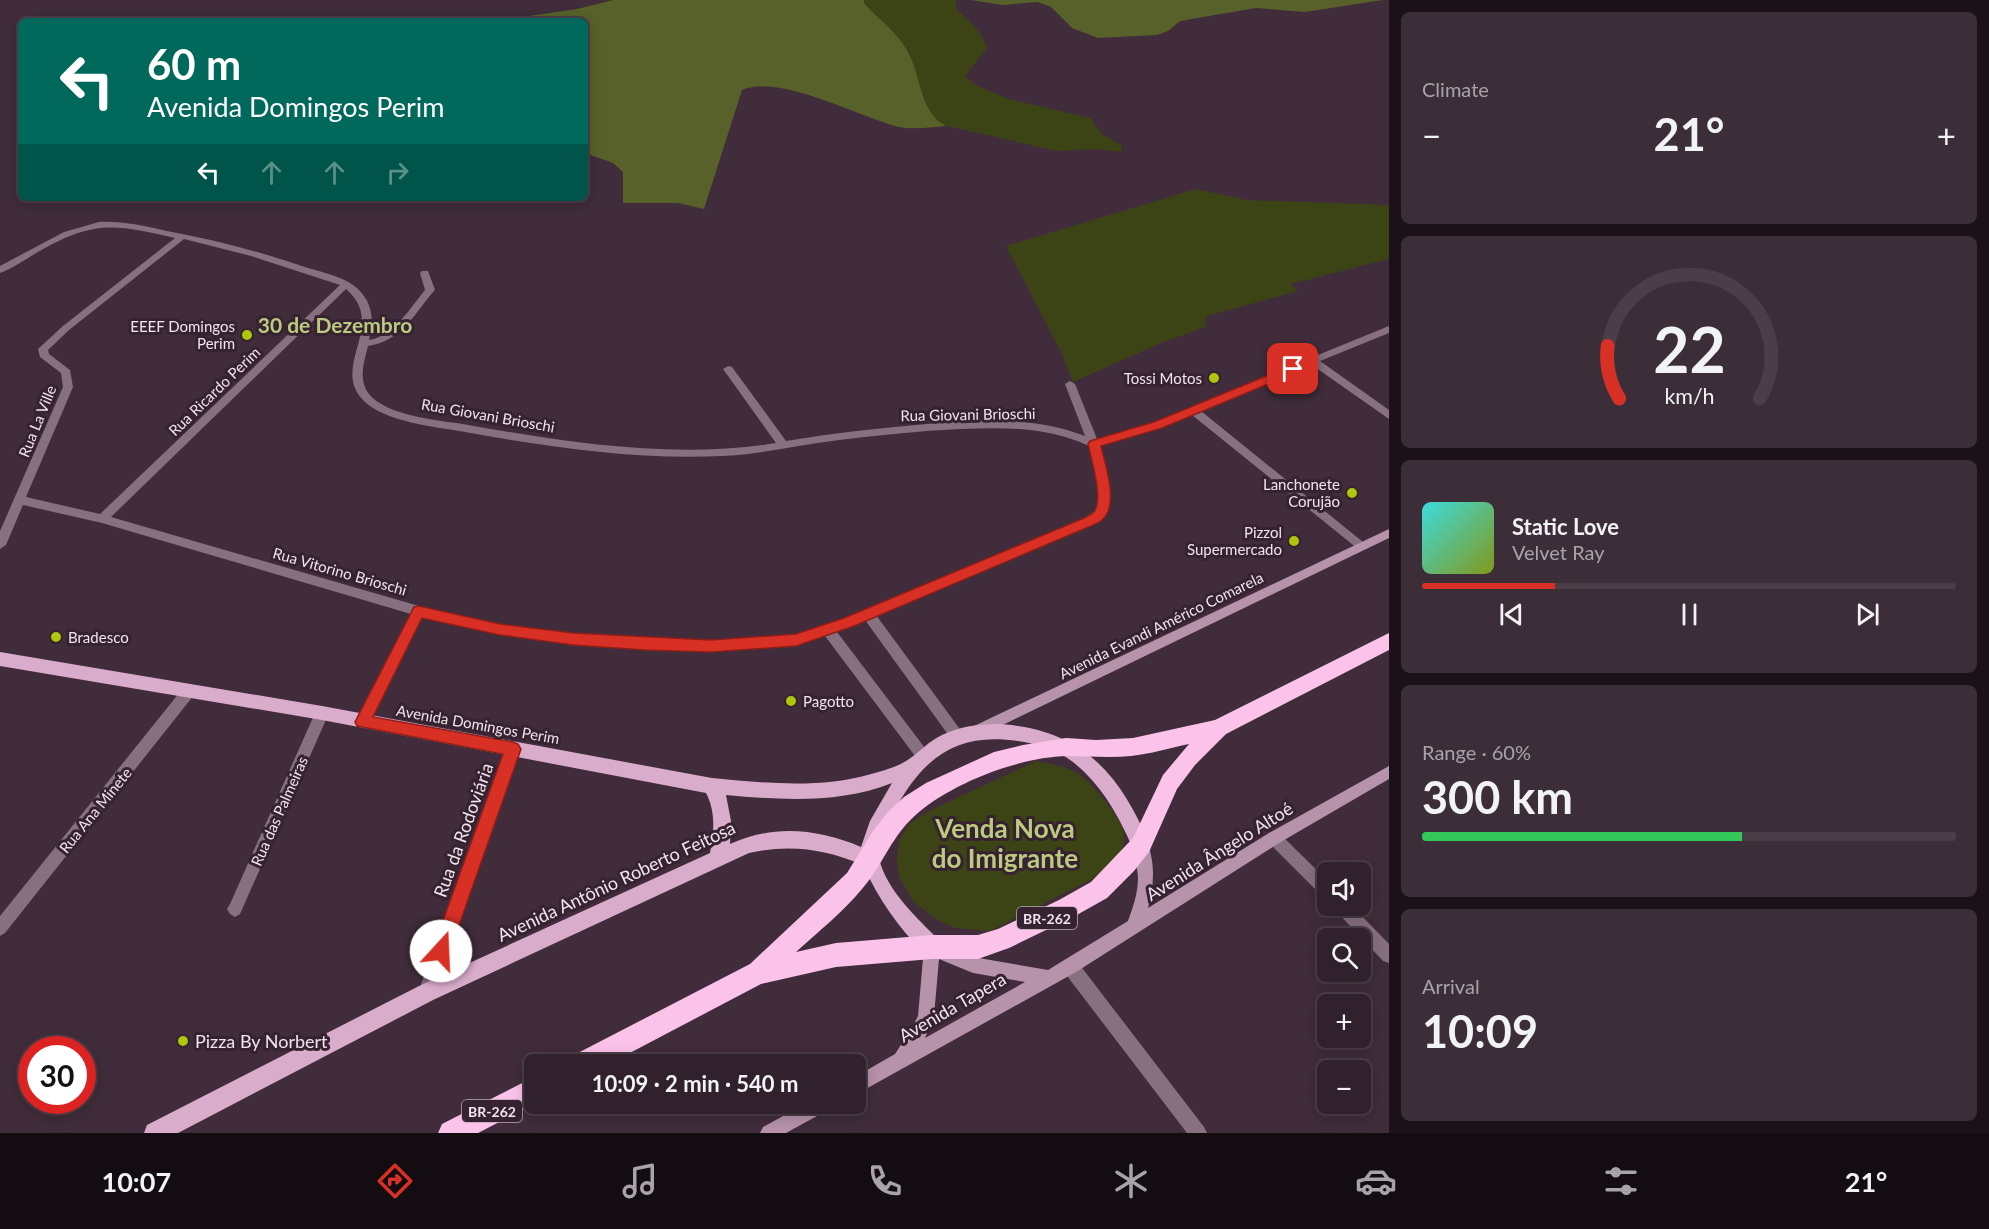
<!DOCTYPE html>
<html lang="en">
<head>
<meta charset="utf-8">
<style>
	body { margin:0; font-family:Lato,sans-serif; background:#3c2e38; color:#f1f3f6; height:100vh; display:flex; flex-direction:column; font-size:22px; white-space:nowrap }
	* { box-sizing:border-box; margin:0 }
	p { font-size:20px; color:#a8a3a9 }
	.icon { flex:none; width:33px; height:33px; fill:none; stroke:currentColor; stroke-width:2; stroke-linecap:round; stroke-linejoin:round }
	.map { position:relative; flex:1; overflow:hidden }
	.details { display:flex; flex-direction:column; gap:12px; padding:12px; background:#1a1218; width:600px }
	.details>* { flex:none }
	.hud { position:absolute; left:18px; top:18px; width:570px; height:183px; border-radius:9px; box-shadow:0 3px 15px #0003,0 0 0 2px #4b3e48; background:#00695c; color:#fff; overflow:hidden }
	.controls { position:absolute; left:1317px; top:862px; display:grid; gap:12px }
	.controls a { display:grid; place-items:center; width:54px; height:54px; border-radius:9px; background:#30212c; box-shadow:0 3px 15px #0003,0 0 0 2px #4b3e48; font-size:30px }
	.speed { position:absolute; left:18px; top:1036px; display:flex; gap:12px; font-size:30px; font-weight:700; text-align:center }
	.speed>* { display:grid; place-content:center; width:78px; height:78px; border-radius:50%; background:#30212c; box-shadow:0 3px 15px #0003,0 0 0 2px #4b3e48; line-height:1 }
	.speed .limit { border:9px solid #d22; background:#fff; color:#111 }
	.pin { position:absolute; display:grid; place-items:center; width:51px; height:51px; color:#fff; margin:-26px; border-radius:12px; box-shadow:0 3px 9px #0006 }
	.me { position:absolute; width:66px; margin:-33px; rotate:20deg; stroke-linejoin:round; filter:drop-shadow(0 0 4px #0008) }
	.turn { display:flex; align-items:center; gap:21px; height:126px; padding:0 30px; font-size:27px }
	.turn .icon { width:78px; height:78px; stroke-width:2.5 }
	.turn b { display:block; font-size:42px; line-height:51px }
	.lanes { display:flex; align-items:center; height:57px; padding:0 30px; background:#0003; justify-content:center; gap:30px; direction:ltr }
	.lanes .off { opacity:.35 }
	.big { font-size:45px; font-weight:700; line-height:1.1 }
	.details .tile { flex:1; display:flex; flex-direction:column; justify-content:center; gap:9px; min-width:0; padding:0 21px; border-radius:9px; background:#3c2e38 }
	.details .dial { align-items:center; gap:0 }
	.dial svg { height:156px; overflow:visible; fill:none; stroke:#4b3e48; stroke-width:7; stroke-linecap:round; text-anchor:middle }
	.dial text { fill:#f1f3f6; stroke:none }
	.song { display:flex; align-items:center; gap:18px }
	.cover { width:72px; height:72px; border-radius:9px; background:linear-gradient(135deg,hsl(180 70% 55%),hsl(70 70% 35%)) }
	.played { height:6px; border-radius:3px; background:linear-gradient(90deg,#d93025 25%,#4b3e48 25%) }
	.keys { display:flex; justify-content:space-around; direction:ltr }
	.heat { display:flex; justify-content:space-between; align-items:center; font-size:33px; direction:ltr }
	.charge { height:9px; border-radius:4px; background:linear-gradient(90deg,#34c759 60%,#4b3e48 0) }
	.trip { position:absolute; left:524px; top:1054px; width:342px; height:60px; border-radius:9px; background:#30212c; box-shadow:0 3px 15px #0003,0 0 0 2px #4b3e48; font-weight:700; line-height:60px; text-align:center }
	.dock { display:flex; height:96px; justify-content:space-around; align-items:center; background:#130d12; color:#a8a3a9 }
	.dock .icon { width:42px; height:42px }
	.dock .active { color:#d93025 }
	.dock b { font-size:27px; color:#f1f3f6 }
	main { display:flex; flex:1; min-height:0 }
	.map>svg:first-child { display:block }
	.green { fill:#3c4416 }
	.forest { fill:#576129 }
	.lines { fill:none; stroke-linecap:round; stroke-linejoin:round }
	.street { fill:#877080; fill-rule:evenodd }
	.secondary { fill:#b692ab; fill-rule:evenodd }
	.primary { fill:#daaccc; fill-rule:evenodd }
	.highway { fill:#fbc3ea; fill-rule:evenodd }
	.route { fill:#d93025; stroke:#8d1f18; stroke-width:1.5 }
	.poi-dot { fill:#aec60c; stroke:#362230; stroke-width:2 }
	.labels { text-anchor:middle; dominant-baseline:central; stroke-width:6; stroke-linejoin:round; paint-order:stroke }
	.shield { fill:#362230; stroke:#b9aab4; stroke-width:1.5 }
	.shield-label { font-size:14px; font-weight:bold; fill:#f1e4ed }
	.poi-label { font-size:15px; fill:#f1e4ed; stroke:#362230; text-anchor:end }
	.street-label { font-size:15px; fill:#f1e4ed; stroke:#362230 }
	.near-street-label { font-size:18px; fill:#f1e4ed; stroke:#362230 }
	.near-poi-label { font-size:18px; fill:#f1e4ed; stroke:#362230; text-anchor:start }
	.district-label { font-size:21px; font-weight:bold; fill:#bbca7f; stroke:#362230 }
	.near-district-label { font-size:26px; font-weight:bold; fill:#bbca7f; stroke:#362230 }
</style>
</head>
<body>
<main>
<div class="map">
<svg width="1389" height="1133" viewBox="0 0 1389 1133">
	<rect width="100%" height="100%" fill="#402c3a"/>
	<path class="green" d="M864 0H956V9C968 20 982 31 987 48L965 76 976 85 1008 99 1090 118 1102 134 1121 145 1122 152 1096 149 1057 151 943 125 928 110 910 55 896 35 864 3Z
		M1196 189 1247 200 1389 205V259L1291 284 1298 291 1207 316 1205 327 1161 343 1073 382 1061 352 1006 246Z
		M1036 761C1052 764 1071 767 1084 778 1095 787 1119 816 1123 830 1127 843 1119 859 1112 869L990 931 955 928 936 919 914 902 899 877 897 859 899 841 909 824 931 810Z"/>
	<path class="forest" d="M613 0H864V3C879 20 901 35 910 56 921 80 921 113 946 126 932 127 913 130 899 127 860 117 778 73 742 90L704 209 678 203H623V172L613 163 585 153V21H494L577 9Z
		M971 0H1383L1305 12 1256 8 1180 21 1168 31 1157 35 1098 38 1072 28 1051 7 1038 2 1002 5Z"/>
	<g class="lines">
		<path class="street" d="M99 222C122 221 145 226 167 231 215 240 262 252 308 268 325 273 345 277 358 289 373 304 374 320 369 340 394 336 410 308 425 290L420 273 422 271H428L435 290 433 292C413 316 401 341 368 346 364 362 358 380 369 394 387 416 437 420 463 424 563 442 675 460 776 443L723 369 728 366 732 367 786 441C833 433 880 428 927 424 981 420 1034 416 1085 436L1065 384 1070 381 1075 384 1097 439 1154 422 1389 326V333L1320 361 1389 410V419L1312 365 1201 411 1368 546 1366 549H1358L1192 415 1162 428 1100 446C1107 468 1119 503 1099 521L876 615 962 732 964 736 962 740 957 742 952 740 865 620 837 632 928 752 930 756 928 760 923 762 918 760 825 636 796 645 711 651 573 644 500 635 422 617 367 725 362 727 357 725 355 721 411 614 102 523 23 505 6 545 0 549V531L63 387 61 373 40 357 38 349 63 326 175 238C119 226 99 219 45 248 30 256 16 267 0 273V266L64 232ZM184 239 251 256 340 285 100 514 26 497 73 387 70 370 49 354 48 350 69 330ZM346 289C388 325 330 366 363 400 384 422 436 427 465 432 549 447 636 460 722 456 762 454 799 445 839 440 879 435 920 431 960 429 1006 427 1047 427 1089 446 1096 468 1102 489 1095 511L1077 522 825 626 796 635 711 641 573 634 500 625 419 606 111 517Z
			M189 685 194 687 196 691 194 695 5 933 0 936V916L184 687Z
			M322 707 327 709 329 713 240 914 235 917 230 914 227 909 230 904 315 713 317 709Z
			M513 743 518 745 520 749 434 993 432 999 426 1001 420 999 418 993 506 749 508 745Z
			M1274 831 1279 833 1328 881V899L1323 897 1269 843 1267 838 1269 833Z
			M1333 906H1352L1389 944V963L1383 961 1336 911Z
			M1070 958 1076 960 1204 1127 1207 1133H1187L1064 972 1062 966 1064 960Z"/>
		<path class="secondary" d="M1389 529V538L984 734 979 736 974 734 972 730 974 726Z
			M1389 766V779L1279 843 1076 972 855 1095V1077L895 1054 913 1026 918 1016 924 947 926 941 932 939 973 957 1048 970 1128 921C1133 907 1138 893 1138 878 1138 867 1131 850 1136 840L1141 838 1146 840C1156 862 1154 886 1148 908L1269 833ZM939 959 973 973 1025 982 925 1038 934 1016Z
			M805 1104H831L828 1110 786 1133H760L763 1127Z"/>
		<path class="primary" d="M0 652 322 706 712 778C764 783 820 789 871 774 883 771 900 766 909 759 921 751 929 741 942 735 967 724 992 722 1018 726 1091 737 1123 782 1150 845L1148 851 1141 854 1134 851C1120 818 1102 785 1073 762 1056 749 1038 744 1018 741 962 733 930 752 901 799 891 816 876 838 879 858 884 882 905 906 922 923 929 931 938 937 942 947L939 954 932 957 925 954C898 927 879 900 863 865 825 849 790 844 749 853L433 1000 178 1133H144L147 1125 419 986 710 853C714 832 716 812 706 793L322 720 0 666ZM892 783 870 821 861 847C818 829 774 824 730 844L731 821 726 795C781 800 839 804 892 783Z"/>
		<path class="highway" d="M1389 633V650L1226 734 1195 765 1177 789 1149 852 1134 871 1107 898 1075 916 1009 948 978 959H932L836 967 761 984 607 1065H568L572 1056 750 964 847 873 873 831 888 812 904 797 926 783 994 752 1023 745 1066 738 1096 740 1133 738 1215 720ZM1189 744 1163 775 1133 838 1091 882 1059 900 998 929 978 935H932L836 943 796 952C818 932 843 912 862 889 884 864 891 835 919 812 955 782 1020 757 1067 756 1088 756 1109 758 1131 756 1150 754 1170 748 1189 744Z
			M534 1077V1104L478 1133H438L442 1124Z"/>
	</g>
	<path class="route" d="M1293 365 1299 369 1297 372 1162 428 1101 446C1105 464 1119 504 1103 519 1099 523 1091 526 1086 528L854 626 796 646 711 652 645 650 573 645 500 635 422 618 373 717 513 742 518 744 521 749 450 951 447 958 441 960 435 958 432 951 503 754 357 726 355 722 414 607 419 606 500 624 573 633 711 640 796 634 844 618 1077 521C1082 519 1090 516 1094 512 1104 500 1091 458 1088 444L1090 441 1154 422Z"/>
	<g class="poi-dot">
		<circle cx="247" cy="335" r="6"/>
		<circle cx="1214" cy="378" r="6"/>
		<circle cx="1352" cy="493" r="6"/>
		<circle cx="1294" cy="541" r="6"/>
		<circle cx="56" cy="637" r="6"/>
		<circle cx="791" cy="701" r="6"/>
		<circle cx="183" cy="1041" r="6"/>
	</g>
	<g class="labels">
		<g class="shield">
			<rect x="1017" y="907" width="60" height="22" rx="4.5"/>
			<rect x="462" y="1100" width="60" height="22" rx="4.5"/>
		</g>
		<g class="shield-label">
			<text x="1047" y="918">BR-262</text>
			<text x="492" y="1111">BR-262</text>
		</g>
		<g class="poi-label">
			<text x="235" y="326">EEEF Domingos<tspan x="235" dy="17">Perim</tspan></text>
			<text x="1202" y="378">Tossi Motos</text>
			<text x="1340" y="484">Lanchonete<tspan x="1340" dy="17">Corujão</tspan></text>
			<text x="1282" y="532">Pizzol<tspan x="1282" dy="17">Supermercado</tspan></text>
			<text x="68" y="637" text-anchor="start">Bradesco</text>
			<text x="803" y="701" text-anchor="start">Pagotto</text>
		</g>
		<g class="street-label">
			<text transform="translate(214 391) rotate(-44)">Rua Ricardo Perim</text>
			<text transform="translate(968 414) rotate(-1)">Rua Giovani Brioschi</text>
			<text transform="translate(488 415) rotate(10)">Rua Giovani Brioschi</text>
			<text transform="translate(37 421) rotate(-68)">Rua La Ville</text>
			<text transform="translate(340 571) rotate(16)">Rua Vitorino Brioschi</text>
			<text transform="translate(1161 625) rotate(-26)">Avenida Evandi Américo Comarela</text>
			<text transform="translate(478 724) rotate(10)">Avenida Domingos Perim</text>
			<text transform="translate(95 810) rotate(-51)">Rua Ana Minete</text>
			<text transform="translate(279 811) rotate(-66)">Rua das Palmeiras</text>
		</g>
		<g class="near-street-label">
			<text transform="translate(463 830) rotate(-70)">Rua da Rodoviária</text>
			<text transform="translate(1219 851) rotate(-32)">Avenida Ângelo Altoé</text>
			<text transform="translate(616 881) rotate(-25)">Avenida Antônio Roberto Feitosa</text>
			<text transform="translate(952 1007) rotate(-30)">Avenida Tapera</text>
		</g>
		<g class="near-poi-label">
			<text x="195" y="1041">Pizza By Norbert</text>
		</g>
		<g class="district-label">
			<text x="335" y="324">30 de Dezembro</text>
		</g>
		<g class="near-district-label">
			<text x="1005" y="828">Venda Nova<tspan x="1005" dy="30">do Imigrante</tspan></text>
		</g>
	</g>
</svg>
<div class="controls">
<a><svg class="icon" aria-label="sound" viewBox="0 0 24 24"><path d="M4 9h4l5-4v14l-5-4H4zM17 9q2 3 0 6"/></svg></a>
<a><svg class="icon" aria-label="search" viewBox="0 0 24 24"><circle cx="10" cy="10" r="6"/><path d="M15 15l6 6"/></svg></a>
<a>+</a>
<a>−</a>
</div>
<div class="speed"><div class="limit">30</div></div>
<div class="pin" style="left:1293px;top:369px;background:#d93025"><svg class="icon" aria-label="arrive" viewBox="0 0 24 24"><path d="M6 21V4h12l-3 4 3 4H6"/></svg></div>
<svg class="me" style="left:441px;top:951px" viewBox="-20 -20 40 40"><circle r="19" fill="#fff"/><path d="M0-13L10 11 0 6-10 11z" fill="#d93025"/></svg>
<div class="trip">10:09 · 2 min · 540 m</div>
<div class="hud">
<div class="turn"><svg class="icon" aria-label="left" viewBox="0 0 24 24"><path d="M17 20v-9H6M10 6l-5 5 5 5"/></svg><div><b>60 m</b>Avenida Domingos Perim</div></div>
<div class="lanes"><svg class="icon" aria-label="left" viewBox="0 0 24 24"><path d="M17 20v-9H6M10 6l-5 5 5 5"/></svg><svg class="icon off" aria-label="ahead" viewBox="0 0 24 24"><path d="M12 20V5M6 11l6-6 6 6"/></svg><svg class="icon off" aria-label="ahead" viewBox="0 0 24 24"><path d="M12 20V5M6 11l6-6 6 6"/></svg><svg class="icon off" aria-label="right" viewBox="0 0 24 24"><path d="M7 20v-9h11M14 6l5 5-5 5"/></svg></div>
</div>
</div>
<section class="details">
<div class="tile"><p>Climate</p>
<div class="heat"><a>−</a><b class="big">21°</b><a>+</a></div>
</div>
<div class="tile dial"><svg viewBox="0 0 100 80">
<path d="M14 69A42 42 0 1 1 86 69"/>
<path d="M14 69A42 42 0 0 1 8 42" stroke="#d93025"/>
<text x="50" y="56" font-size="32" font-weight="700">22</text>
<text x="50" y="72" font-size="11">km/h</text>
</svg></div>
<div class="tile">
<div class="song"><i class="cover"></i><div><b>Static Love</b><p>Velvet Ray</p></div></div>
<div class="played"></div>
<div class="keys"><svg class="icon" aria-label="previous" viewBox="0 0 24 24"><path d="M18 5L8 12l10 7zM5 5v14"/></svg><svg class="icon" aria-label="pause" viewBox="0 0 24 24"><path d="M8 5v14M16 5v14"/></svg><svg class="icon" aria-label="next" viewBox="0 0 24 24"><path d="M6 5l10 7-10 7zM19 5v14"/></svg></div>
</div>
<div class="tile"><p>Range · 60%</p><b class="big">300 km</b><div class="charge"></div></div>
<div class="tile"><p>Arrival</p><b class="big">10:09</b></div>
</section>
</main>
<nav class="dock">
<b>10:07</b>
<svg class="icon active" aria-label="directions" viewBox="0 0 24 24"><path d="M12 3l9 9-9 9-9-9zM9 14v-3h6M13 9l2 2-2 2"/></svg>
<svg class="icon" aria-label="music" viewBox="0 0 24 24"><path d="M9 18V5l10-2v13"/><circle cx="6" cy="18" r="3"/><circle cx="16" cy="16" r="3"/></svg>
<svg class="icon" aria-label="phone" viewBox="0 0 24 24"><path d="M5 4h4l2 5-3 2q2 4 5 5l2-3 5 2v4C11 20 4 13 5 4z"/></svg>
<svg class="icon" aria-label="climate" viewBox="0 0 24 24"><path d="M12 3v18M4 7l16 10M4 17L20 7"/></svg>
<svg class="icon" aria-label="car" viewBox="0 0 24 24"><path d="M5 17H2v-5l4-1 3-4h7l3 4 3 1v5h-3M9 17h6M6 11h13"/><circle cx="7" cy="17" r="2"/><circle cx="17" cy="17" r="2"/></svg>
<svg class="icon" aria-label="filters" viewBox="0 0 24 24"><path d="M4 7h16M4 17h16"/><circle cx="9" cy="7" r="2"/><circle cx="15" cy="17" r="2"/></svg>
<b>21°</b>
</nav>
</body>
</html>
